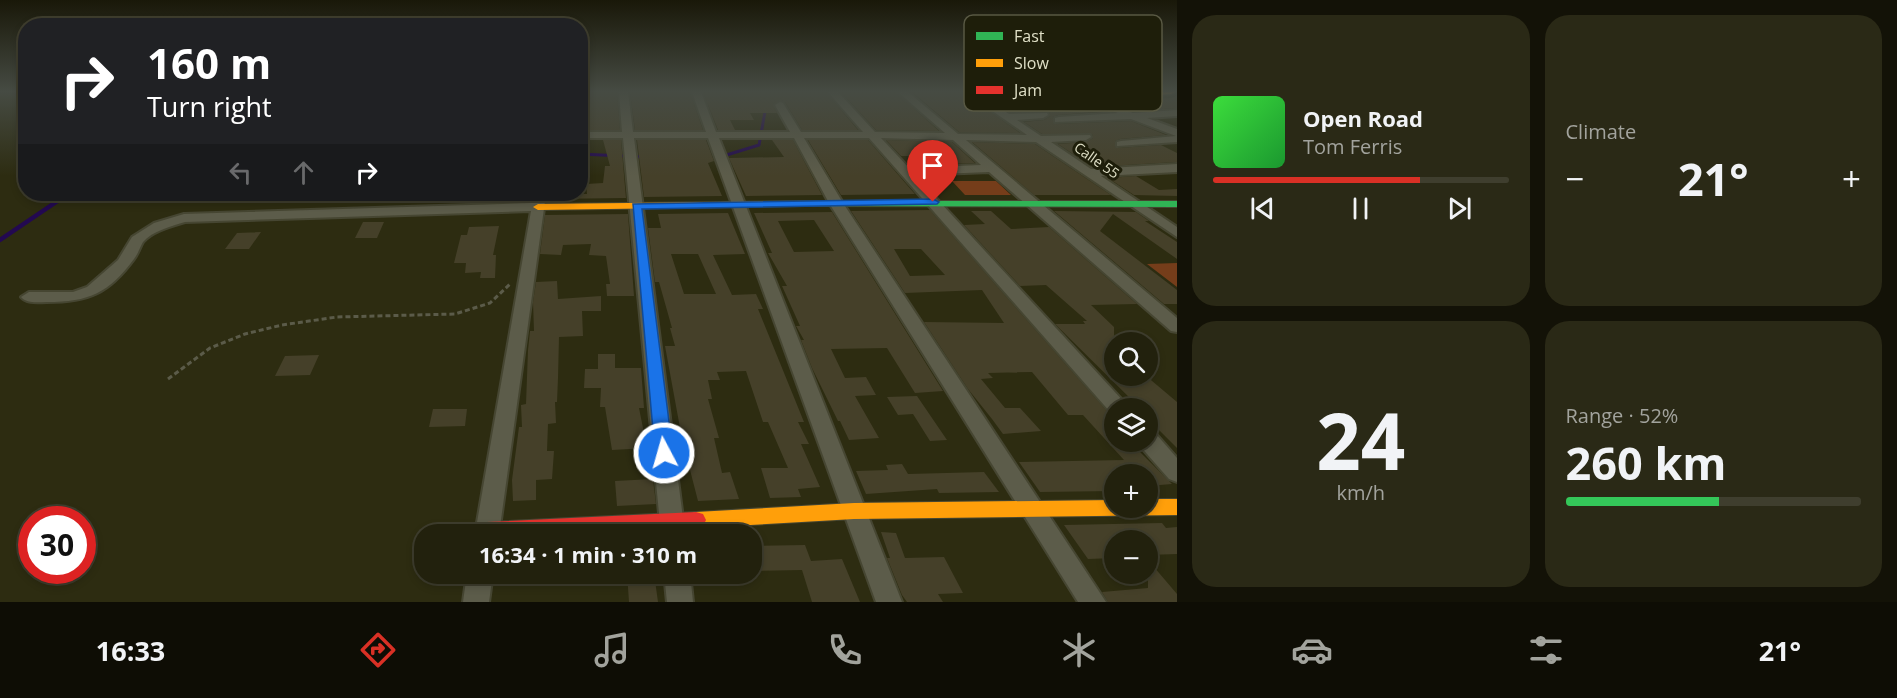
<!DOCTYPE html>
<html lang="en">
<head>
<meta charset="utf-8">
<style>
	body { margin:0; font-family:"Open Sans",sans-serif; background:#2a2916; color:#f1f3f6; height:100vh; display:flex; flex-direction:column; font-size:22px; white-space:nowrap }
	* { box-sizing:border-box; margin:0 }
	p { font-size:20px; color:#a2a39d }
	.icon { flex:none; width:33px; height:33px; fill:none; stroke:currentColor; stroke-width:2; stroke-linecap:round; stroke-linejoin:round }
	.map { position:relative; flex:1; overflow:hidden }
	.drawer { display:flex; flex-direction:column; gap:15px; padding:15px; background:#131207; width:720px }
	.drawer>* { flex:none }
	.hud { position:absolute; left:18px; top:18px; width:570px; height:183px; border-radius:24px; box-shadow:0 3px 9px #0003,0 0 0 2px #3f3e2e; background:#202124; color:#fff; overflow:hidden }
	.fabs { position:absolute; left:1104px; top:332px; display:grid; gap:12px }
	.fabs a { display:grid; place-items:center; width:54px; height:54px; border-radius:50%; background:#22210d; box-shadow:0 3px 9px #0003,0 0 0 2px #3f3e2e; font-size:30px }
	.speed { position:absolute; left:18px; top:506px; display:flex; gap:12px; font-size:30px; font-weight:700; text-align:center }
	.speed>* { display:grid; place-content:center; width:78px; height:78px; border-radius:50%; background:#22210d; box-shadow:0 3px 9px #0003,0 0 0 2px #3f3e2e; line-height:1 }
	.speed .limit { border:9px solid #d22; background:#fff; color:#111 }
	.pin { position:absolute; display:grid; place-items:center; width:51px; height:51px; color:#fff; margin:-62px -26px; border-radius:50% 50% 50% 0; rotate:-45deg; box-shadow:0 0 6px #0007 }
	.pin .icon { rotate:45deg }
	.me { position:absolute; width:66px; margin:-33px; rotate:354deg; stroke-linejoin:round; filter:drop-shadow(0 0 4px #0008) }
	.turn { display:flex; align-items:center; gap:21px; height:126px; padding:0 30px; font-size:27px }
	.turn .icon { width:78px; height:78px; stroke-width:2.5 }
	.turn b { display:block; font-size:42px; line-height:51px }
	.lanes { display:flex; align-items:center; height:57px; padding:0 30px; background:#0003; justify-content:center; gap:30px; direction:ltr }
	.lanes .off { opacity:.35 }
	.big { font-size:45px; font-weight:700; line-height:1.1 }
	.drawer .tile { flex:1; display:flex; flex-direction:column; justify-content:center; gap:9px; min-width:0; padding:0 21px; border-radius:24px; background:#2a2916 }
	.drawer .dial { align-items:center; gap:0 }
	.dial b { font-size:78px; line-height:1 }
	.song { display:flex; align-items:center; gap:18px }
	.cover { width:72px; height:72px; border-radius:9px; background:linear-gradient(135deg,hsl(120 70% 55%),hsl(130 70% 35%)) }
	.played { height:6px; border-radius:3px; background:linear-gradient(90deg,#d93025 70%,#3f3e2e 70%) }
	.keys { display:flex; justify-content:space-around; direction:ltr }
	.heat { display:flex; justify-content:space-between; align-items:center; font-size:33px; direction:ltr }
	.charge { height:9px; border-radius:4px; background:linear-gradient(90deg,#34c759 52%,#3f3e2e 0) }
	.drawer .tiles { flex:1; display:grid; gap:15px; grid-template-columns:repeat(2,1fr) }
	.trip { position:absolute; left:414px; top:524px; width:348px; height:60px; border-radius:24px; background:#22210d; box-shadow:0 3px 9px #0003,0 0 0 2px #3f3e2e; font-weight:700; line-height:60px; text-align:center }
	.tab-bar { display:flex; height:96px; justify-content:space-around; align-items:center; background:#0e0d05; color:#a2a39d }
	.tab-bar .icon { width:42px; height:42px }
	.tab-bar .selected { color:#d93025 }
	.tab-bar b { font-size:27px; color:#f1f3f6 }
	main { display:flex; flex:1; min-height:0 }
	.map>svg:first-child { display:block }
	.green { fill:#753d1a }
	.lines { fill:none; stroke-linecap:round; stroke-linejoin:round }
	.stream-far1 { stroke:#230951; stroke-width:3 }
	.stream { stroke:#230951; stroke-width:4.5 }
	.building { fill:#454029; fill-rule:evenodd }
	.street-casing { stroke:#464632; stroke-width:4 }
	.fast-casing { stroke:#464632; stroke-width:2 }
	.slow-casing { stroke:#464632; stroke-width:2 }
	.jam-casing { stroke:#464632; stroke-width:2 }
	.path { stroke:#5b5b49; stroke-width:3; stroke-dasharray:5 3; stroke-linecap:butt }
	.street { fill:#5c5c4a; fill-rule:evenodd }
	.fast { fill:#30b455; fill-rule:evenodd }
	.slow { fill:#ff9f0a; fill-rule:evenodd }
	.jam { fill:#e5322d; fill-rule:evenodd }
	.route { fill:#1a73e8; stroke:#114b97; stroke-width:1.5 }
	.labels { text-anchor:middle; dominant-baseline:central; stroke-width:6; stroke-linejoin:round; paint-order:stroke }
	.far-street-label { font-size:14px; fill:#e0e0c7; stroke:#1e1e0a }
	.key { fill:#1e1e0a; stroke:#585843; stroke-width:1.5 }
	.key-label { font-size:16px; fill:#e0e0c7 }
</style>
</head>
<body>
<main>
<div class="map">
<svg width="1177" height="602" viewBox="0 0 1177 602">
	<rect width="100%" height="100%" fill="#2d2c11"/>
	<path class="green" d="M952 181H996L1011 195H965Z
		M1177 263V287L1147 264Z"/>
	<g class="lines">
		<path class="stream-far1" d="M580 154 645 157
			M720 157 759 145 766 106"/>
		<path class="stream" d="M0 240 68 194"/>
	</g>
	<path class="building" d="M589 92H617L620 130H580V109H590Z
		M630 92H690L703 130H635Z
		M703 92H826L858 130H802L785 102 781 100 773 104 777 113H750L754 120H730L735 130H718Z
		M841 92H896L939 131 876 130Z
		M912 92H963L1020 133 959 132Z
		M978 92H1061L1033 93 1024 100 1033 105 1084 103 1108 111 1058 115 1053 117 1055 124 1131 121 1166 135 1120 139 1115 141V146L1117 148 1161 145 1177 153V162L1092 167 1058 144 1086 142 1093 138 1092 134H1042L1024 122 1044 120 1050 116 1049 112H1010Z
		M1177 96V108L1133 111 1109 101 1171 98Z
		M603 140H621L626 198 548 199V194H587L586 184 603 183 605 166H610Z
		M637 140H706L714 161 708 163 722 196 644 197Z
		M772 140H793L822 195 746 196 729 158 784 157Z
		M808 140H868L915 194 841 195Z
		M886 140 952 142 975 163 925 165 915 156H901Z
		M972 142 1035 144 1111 195H1034Z
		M1136 176 1159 190 1177 189V196L1134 195 1108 178Z
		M930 210 1114 419V446L1133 445 1172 484 1148 486V474H1114V491L1040 492 1019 462 1124 460 1083 415H1068L1032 372 988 373 993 378 981 379 1005 408H1020L1041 431 1003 434 992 419 968 389 924 322 1004 323 982 290 905 293 851 211ZM894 249H921L945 275 910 276Z
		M971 211H991L1011 229 1049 227 1137 304 1091 305 1114 327V375H1145L1177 402V448L1148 419V408H1140L1055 324H1085L1083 321H1087L1046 285 1020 286 964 225 985 224Z
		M1054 211 1136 212 1149 221H1145L1177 242V259L1113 214 1100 231 1177 290V304H1164Z
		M832 212 943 391 915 393 887 348 831 349 845 378 866 377 876 395 855 396 879 438 849 440 840 421H838L812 368 801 340H804L796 326H800L782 286H787L768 253H772L754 213ZM814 220 834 251 794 252 778 221Z
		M728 213 745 254 713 255 732 295 756 294 763 309H758L804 422H798L809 444H801L820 487 798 489 801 497 770 498 761 468H788L768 422H763L746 371 717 372 720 380H708L712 399H708L719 438H714L722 473 730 472 739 499 698 501 689 466H687L665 346H675L670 328H672L659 282H655L648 228H661L658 214ZM671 254H698L716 294H684Z
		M628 214 634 296H607L606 284H610L606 256 589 255 591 244 563 245 561 255 540 254 545 215Z
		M363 222H384L377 238H355Z
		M499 226 493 255H496L495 278H480L481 272 465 273 466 263H454L461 235H467L469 227Z
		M261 232 249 249H225L237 233Z
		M557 281 558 299 601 296V311H582L583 336 559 337 558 378 557 402H555L556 423 548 424 547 451H554L552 479 536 480V500L513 501 512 480 519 427H522L521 405 526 404 528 350 530 331H534L533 302 536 282Z
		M598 354H615V368H641L644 408H639L647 448 612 450 605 407H600L601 388H584L585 369H598Z
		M319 355 310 375 275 376 285 356Z
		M917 396 947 440 930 441 913 414 898 415 887 397Z
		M433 409H467L465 426 429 427Z
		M902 464 908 474 984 472 999 492 939 493 937 489 866 494 856 471 888 470 886 465Z
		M653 479 656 504 617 506 615 481Z
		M1162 523 1166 528 1177 527V554L1148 555V540H1114V558L1088 559 1064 525Z
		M881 532 896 533 905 558 944 557 963 593 938 594 943 602H907L902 595 887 558H890Z
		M805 545 811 561 842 559 860 602H812L802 570 752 571V546Z
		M1148 560 1177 594V602H1108L1102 592 1148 588Z
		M627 573H654L658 602H629Z"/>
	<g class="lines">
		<g class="street-casing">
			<path id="street" d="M619 92H628L633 132H706L692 92H701L716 132H790L775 105 780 102 783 103 801 132H863L828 92H838L875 132 945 133 898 92H908L958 134 1027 135 965 92H975L1009 114 1047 113 1048 115 1043 118 1017 120 1041 136 1090 135 1091 137 1086 140 1051 142 1091 169 1177 164V172L1101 176 1177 227V237L1036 142 966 140 1177 318V332L1171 331 989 172 915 175 1125 403 1128 408H1114V414L1111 413 869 138H804L843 203 1106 602H1078L829 203 794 138H719L902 602H876L708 138H634L685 534H661L623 138H580V132H622ZM881 138 953 140 981 165 909 168Z
				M1067 92H1078L1133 113 1177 110V116L1147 118 1177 129V142L1117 146V142L1121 141 1176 136 1131 119 1055 122V118L1059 117 1118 113 1068 94Z
				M534 194H546L499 534H475L531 211 185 222C172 226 152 231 143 242 140 247 138 254 134 259 109 293 89 302 47 302 38 302 27 304 21 297L29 292H73L87 287 118 260 132 237 154 223 184 214 532 203Z
				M1148 432 1156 434 1177 458V482L1169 479 1140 446 1138 441H1148Z
				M467 573H493L489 602H463Z
				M664 573H690L693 602H667Z"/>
		</g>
		<g class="fast-casing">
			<path id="fast" d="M802 201H1177V207L798 206V202Z"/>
		</g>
		<g class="slow-casing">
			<path id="slow" d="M1136 92H1175L1171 94 1033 101 1029 99 1033 97Z
				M802 201 806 202V206L538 210 533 207 538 204Z
				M1148 499H1177V515L854 519 696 528 689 526 686 520 689 514 696 512 854 503 1114 500V507H1148Z"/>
		</g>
		<g class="jam-casing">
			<path id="jam" d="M696 512 703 514 706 520 703 526 696 528 593 534H478L477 531 480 525 487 522Z"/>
		</g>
		<path class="path" d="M168 379 210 348 245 334 282 325 337 317 455 314 490 303 510 284"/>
		<use href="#street" class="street"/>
		<use href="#fast" class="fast"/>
		<use href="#slow" class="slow"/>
		<use href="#jam" class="jam"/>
	</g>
	<linearGradient id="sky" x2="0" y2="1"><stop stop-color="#191809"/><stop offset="0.52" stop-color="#464b43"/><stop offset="1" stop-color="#464b43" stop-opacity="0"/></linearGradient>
	<rect width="1177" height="176" fill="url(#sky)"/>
	<path class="route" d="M933 199 939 202 937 204 642 209 673 453 670 458 664 460 657 458 655 453 633 204Z"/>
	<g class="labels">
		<g class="far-street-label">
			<text transform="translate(1097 160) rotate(35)">Calle 55</text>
		</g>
	</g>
	<rect x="964" y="15" width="198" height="96" rx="9" class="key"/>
	<rect x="976" y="32" width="27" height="8" fill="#30b455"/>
	<rect x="976" y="59" width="27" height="8" fill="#ff9f0a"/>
	<rect x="976" y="86" width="27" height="8" fill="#e5322d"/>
	<g class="key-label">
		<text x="1014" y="42">Fast</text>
		<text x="1014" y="69">Slow</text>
		<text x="1014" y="96">Jam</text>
	</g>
</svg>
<div class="fabs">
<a><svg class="icon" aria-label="search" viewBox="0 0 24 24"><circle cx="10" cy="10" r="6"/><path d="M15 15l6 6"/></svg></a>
<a><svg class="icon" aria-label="layers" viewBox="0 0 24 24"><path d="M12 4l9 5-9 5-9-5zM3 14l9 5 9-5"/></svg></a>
<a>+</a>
<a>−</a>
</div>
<div class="speed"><div class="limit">30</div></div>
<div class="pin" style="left:933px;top:202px;background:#d93025"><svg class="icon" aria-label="arrive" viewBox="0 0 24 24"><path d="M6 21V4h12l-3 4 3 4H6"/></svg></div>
<svg class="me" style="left:664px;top:453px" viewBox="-20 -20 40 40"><circle r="17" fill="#1a73e8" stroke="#fff" stroke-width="3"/><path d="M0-11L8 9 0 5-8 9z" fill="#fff"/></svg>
<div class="trip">16:34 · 1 min · 310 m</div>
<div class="hud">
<div class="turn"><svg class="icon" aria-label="right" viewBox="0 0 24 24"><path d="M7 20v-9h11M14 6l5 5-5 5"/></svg><div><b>160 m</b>Turn right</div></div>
<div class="lanes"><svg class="icon off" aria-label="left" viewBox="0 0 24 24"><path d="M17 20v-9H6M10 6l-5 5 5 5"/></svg><svg class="icon off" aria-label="ahead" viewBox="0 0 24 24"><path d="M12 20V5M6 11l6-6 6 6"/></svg><svg class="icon" aria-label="right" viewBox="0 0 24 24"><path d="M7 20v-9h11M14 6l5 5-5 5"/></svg></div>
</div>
</div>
<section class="drawer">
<div class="tiles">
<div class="tile">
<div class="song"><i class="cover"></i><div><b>Open Road</b><p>Tom Ferris</p></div></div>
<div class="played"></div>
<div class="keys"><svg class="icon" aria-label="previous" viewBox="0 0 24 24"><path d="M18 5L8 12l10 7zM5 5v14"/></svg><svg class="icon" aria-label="pause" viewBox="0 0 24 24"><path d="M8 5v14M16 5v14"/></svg><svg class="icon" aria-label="next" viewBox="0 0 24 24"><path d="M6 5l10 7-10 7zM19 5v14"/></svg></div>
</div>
<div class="tile"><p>Climate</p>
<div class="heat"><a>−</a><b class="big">21°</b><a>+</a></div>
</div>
<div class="tile dial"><b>24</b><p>km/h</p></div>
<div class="tile"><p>Range · 52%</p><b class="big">260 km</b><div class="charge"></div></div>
</div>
</section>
</main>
<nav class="tab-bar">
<b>16:33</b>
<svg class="icon selected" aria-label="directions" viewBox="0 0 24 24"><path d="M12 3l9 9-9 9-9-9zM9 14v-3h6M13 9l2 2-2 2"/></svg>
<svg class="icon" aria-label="music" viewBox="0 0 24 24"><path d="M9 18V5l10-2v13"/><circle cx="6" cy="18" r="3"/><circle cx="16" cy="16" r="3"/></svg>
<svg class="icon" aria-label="phone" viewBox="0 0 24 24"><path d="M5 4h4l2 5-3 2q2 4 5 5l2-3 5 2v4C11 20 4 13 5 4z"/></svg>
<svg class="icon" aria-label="climate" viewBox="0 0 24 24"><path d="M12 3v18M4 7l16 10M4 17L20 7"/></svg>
<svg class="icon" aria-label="car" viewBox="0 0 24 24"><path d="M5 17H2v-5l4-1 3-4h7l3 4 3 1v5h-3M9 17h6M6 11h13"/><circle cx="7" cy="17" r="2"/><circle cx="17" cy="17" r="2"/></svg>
<svg class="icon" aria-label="filters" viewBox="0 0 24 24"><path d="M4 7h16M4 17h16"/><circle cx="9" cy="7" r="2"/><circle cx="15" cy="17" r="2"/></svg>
<b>21°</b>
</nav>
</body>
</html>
